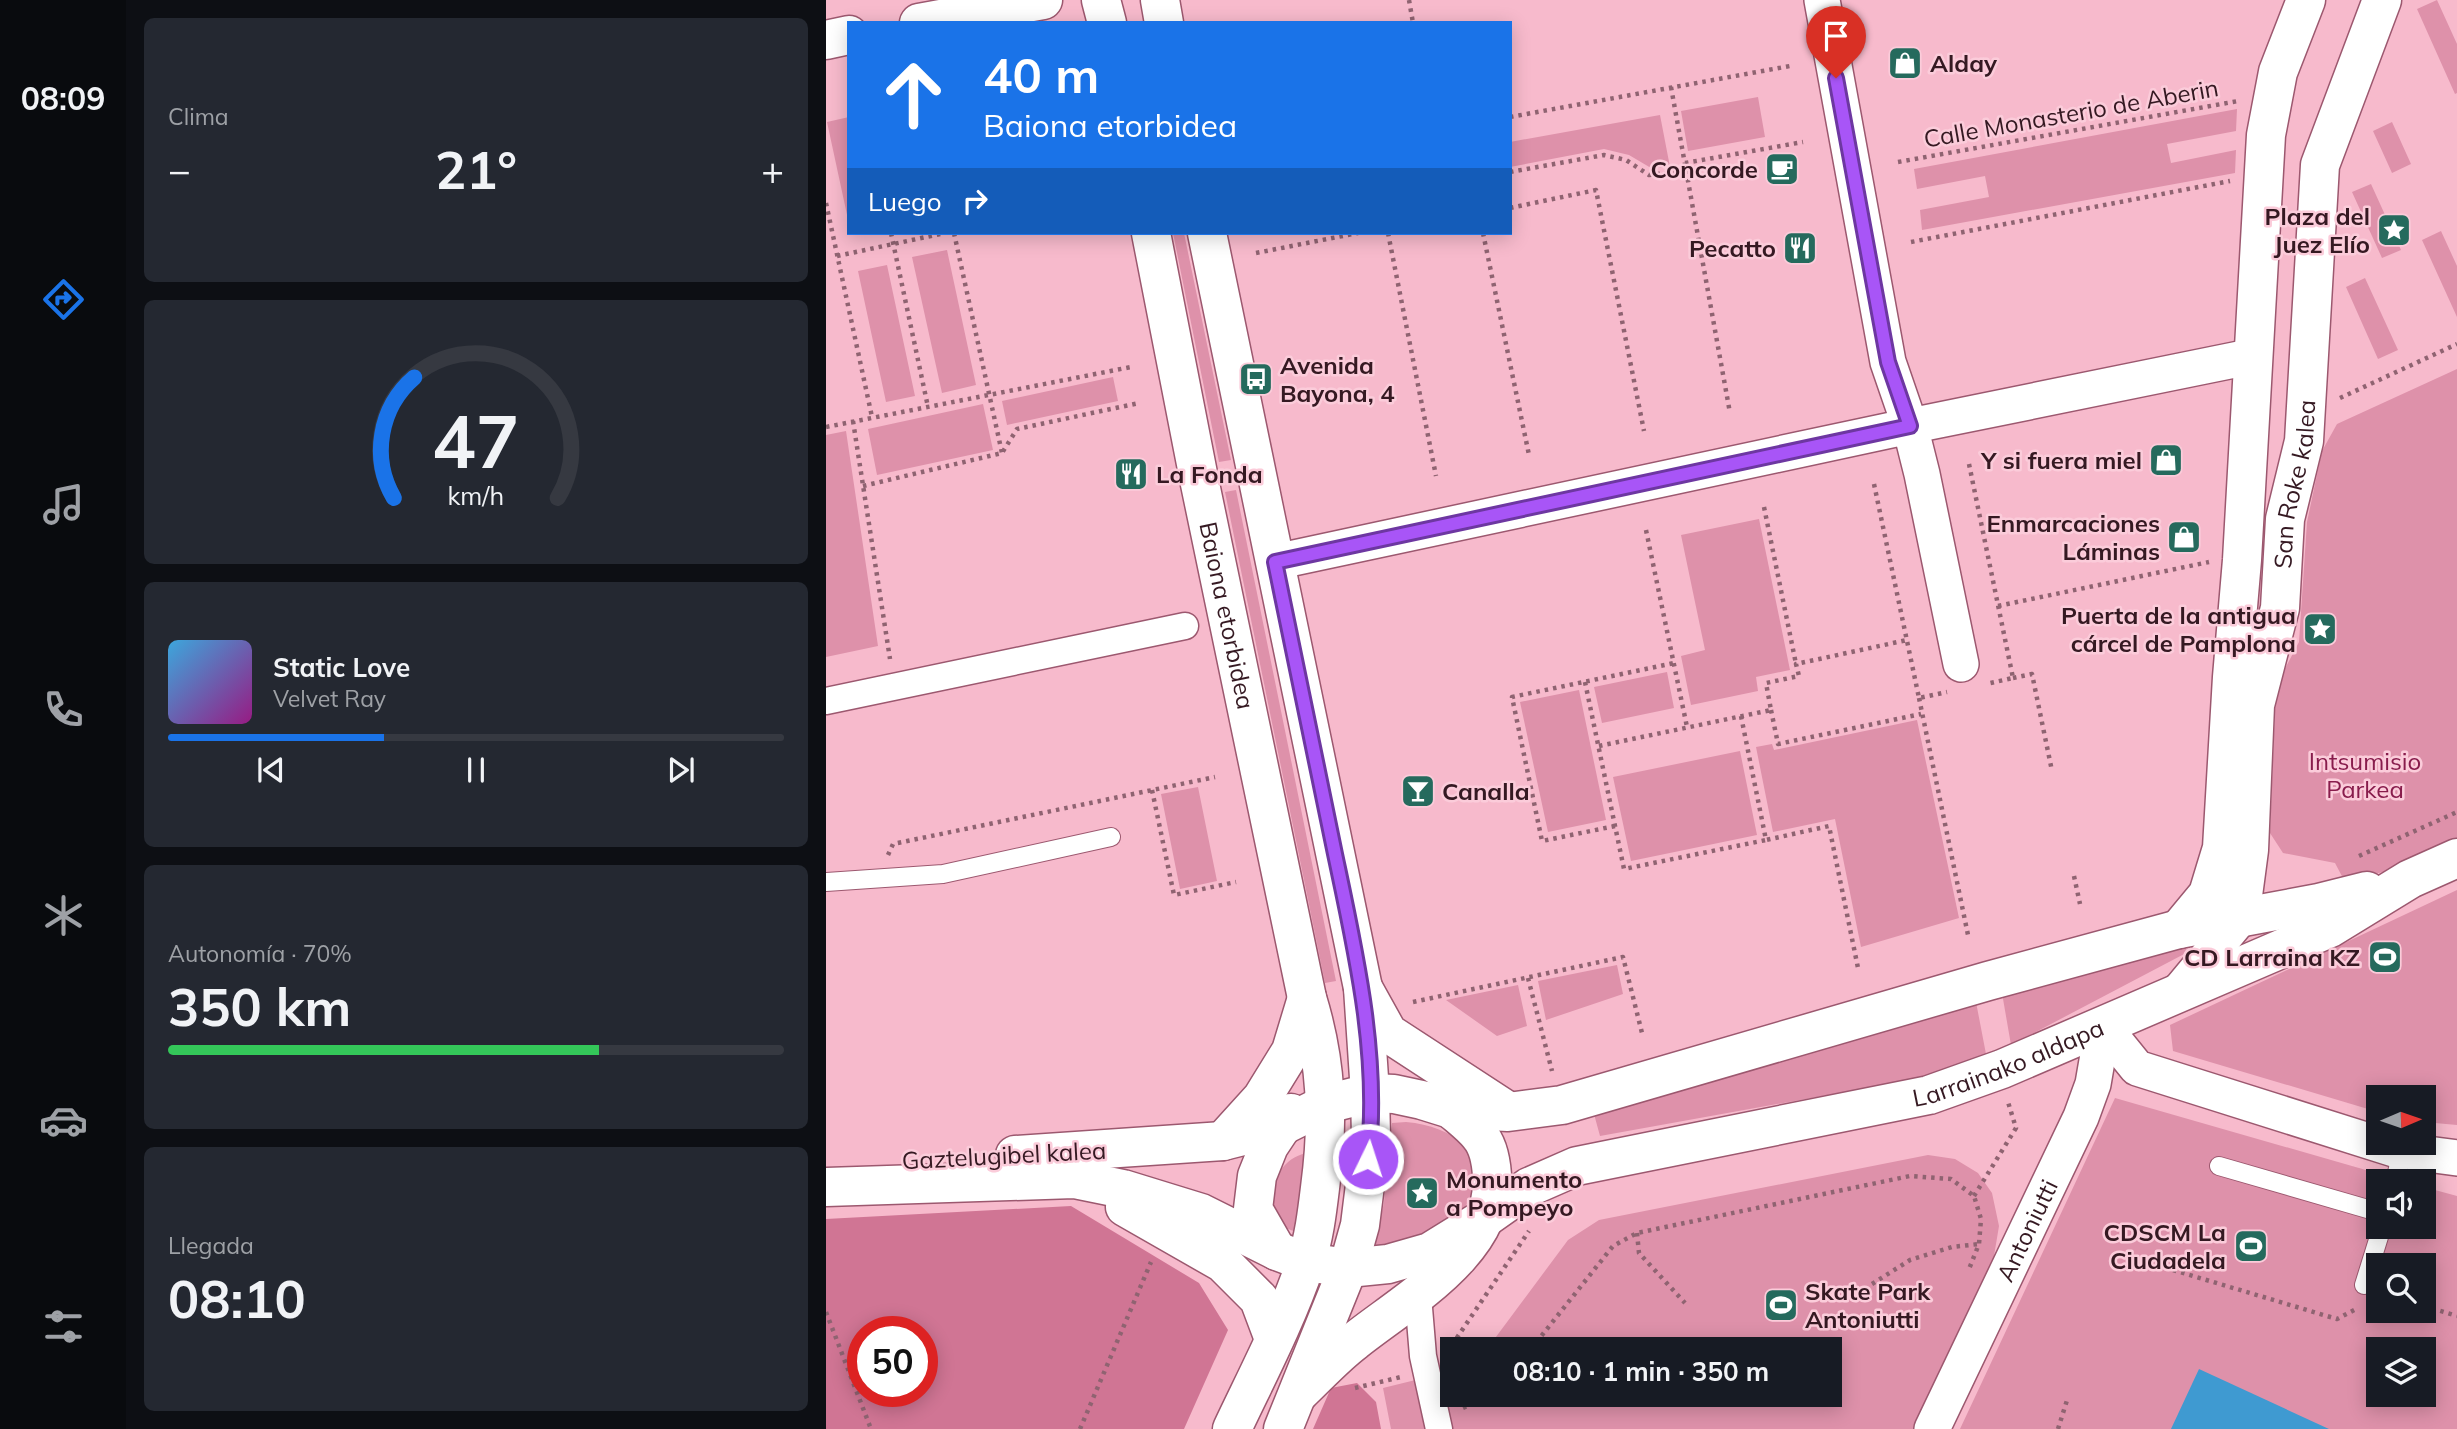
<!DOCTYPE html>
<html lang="es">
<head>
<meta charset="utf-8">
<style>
	body { margin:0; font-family:Mulish,sans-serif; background:#242831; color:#f1f3f6; height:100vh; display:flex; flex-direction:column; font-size:26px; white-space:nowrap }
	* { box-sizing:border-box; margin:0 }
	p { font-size:23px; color:#9ea1a6 }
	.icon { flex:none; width:38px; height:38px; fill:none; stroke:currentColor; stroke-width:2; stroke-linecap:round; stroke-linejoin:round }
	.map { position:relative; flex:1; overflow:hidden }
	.sheet { display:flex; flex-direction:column; gap:18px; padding:18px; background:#0d0f14; width:700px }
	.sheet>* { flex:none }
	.guide { position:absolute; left:21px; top:21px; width:665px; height:214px; border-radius:0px; box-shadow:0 4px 18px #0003; background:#1a73e8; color:#fff; overflow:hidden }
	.needle { width:46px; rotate:88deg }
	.tools { position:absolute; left:1540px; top:1085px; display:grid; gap:14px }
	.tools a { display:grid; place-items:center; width:70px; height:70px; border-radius:0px; background:#171b24; box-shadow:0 4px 18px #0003; font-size:35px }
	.speed { position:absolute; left:21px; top:1316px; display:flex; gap:14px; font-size:35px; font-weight:700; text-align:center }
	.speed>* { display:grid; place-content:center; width:91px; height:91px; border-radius:50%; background:#171b24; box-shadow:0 4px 18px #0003; line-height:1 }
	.speed .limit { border:10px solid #d22; background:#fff; color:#111 }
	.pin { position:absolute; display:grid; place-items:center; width:60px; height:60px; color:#fff; margin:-72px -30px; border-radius:50% 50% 50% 0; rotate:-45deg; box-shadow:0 0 7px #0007 }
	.pin .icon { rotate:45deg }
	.me { position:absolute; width:77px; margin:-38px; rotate:4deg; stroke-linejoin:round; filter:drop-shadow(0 0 5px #0008) }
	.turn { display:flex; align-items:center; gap:24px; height:147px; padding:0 21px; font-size:32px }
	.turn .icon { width:91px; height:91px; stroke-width:2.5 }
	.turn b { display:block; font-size:49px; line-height:60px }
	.then { display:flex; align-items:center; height:66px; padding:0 21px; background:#0003; gap:14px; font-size:26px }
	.big { font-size:52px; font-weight:700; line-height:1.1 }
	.sheet .widget { flex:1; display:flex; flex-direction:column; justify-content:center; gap:10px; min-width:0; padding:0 24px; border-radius:10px; background:#242831 }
	.sheet .dial { align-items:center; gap:0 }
	.dial svg { height:182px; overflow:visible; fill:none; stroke:#363941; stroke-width:7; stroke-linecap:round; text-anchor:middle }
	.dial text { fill:#f1f3f6; stroke:none }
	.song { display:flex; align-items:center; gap:21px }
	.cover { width:84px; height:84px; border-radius:10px; background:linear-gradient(135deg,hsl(200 70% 55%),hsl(310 70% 35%)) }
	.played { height:7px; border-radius:4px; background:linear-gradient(90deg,#1a73e8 35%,#363941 35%) }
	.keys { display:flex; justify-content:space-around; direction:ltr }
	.heat { display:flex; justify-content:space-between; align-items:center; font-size:38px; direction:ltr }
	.charge { height:10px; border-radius:5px; background:linear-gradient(90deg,#34c759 70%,#363941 0) }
	.trip { position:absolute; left:614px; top:1337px; width:402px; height:70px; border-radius:0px; background:#171b24; box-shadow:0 4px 18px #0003; font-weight:700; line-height:70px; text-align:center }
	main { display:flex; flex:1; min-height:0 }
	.dock { display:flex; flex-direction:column; width:126px; justify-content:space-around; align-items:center; background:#090b0e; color:#9ea1a6 }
	.dock .icon { width:49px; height:49px }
	.dock .on { color:#1a73e8 }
	.dock b { font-size:32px; color:#f1f3f6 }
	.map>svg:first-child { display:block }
	.green { fill:#de91aa; fill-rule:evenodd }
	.forest { fill:#d07594; fill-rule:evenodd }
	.water { fill:#3f9ad1 }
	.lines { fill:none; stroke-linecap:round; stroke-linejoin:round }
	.service-casing { stroke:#9c586f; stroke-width:20 }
	.pedestrian-casing { stroke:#9c586f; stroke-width:29 }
	.minor-casing { stroke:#9c586f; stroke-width:38 }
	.tertiary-casing { stroke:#9c586f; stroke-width:41 }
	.secondary-casing { stroke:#9c586f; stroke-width:41 }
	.path { stroke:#8f6371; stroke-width:4.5; stroke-dasharray:3.5 5; stroke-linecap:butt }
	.service { stroke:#fff; stroke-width:18 }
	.pedestrian { stroke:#fff; stroke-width:26 }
	.minor { stroke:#fff; stroke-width:35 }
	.tertiary { stroke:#fff; stroke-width:38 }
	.secondary { stroke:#fff; stroke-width:38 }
	.route-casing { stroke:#6d37a1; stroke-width:18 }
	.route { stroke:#a855f7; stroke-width:12 }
	.labels { text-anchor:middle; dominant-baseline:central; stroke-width:5; stroke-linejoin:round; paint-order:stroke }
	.poi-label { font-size:24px; font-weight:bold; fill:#351922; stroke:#fbccda; text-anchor:end }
	.street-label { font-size:24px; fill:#351922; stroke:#fbccda }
	.park-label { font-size:24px; fill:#881c4c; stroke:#fbccda }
</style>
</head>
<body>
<main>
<nav class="dock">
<b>08:09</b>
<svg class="icon on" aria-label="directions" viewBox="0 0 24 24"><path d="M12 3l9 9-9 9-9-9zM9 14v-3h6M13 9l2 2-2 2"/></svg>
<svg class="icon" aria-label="music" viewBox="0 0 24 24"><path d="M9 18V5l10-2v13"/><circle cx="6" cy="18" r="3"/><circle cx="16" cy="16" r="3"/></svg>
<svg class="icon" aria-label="phone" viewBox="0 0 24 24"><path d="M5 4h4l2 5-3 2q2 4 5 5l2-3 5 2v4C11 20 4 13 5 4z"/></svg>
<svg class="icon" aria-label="climate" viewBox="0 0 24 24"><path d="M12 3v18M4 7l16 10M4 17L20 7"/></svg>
<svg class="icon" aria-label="car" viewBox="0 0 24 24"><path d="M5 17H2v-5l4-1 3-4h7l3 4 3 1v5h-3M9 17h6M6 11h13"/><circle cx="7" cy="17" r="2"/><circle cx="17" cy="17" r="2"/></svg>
<svg class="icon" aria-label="filters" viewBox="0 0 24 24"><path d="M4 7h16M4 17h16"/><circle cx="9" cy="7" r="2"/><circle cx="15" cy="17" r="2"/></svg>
</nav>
<section class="sheet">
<div class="widget"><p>Clima</p>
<div class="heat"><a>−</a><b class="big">21°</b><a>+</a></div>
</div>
<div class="widget dial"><svg viewBox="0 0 100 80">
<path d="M14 69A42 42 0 1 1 86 69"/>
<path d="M14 69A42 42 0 0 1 23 16" stroke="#1a73e8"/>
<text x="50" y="56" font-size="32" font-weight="700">47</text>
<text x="50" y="72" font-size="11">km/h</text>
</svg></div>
<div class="widget">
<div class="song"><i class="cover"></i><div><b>Static Love</b><p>Velvet Ray</p></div></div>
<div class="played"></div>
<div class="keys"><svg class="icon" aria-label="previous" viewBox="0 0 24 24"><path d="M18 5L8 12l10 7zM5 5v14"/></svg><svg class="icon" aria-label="pause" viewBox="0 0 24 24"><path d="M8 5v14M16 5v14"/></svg><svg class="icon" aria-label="next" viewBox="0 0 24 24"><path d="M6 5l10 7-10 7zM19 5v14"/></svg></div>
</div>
<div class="widget"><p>Autonomía · 70%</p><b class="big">350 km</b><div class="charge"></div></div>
<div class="widget"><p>Llegada</p><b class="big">08:10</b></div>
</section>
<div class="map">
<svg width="1631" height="1429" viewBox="0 0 1631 1429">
	<rect width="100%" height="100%" fill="#f7bacc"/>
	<path class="green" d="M1611 0 1631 44V93L1629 94 1591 9Z
		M932 97 939 137 862 151 855 111Z
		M1411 109 1410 131 1341 144 1345 163 1410 150 1409 173 1096 230 1094 210 1163 197 1159 176 1091 189 1088 169Z
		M834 115 844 167 825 168 803 155 778 149 684 167V142Z
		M23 117V224L1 122Z
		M1566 122 1585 164 1566 173 1547 131Z
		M1545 184 1575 250 1556 258 1526 192Z
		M1615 231 1631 266V317L1596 240Z
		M347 233H358L405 460 393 462Z
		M121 250 150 385 116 393 86 257Z
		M61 265 89 396 60 402 32 271Z
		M1539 278 1572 350 1552 359 1520 287Z
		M1631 369V839L1579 866 1519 882 1509 863 1457 853 1444 833 1450 686 1473 642 1481 522 1496 451 1511 424Z
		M287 377 292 401 181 425 176 401Z
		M157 404 167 450 51 475 42 429Z
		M20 431 52 646 0 657V435Z
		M410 490 510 981 499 983 399 492Z
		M933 519 964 670 930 677 932 691 865 705 855 656 879 650 855 535Z
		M841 672 848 708 776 723 768 687Z
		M753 690 780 820 722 832 694 702Z
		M1091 720 1133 918 1035 947 1009 819 947 832 930 747 946 744 948 750Z
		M914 751 931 835 805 861 787 777Z
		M372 787 391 881 354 889 335 794Z
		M1631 890V1125L1598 1122V1097H1552V1112L1347 1051 1344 1025Z
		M1357 944 1362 952 1185 1045 1176 993Z
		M791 965 797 994 720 1020 712 981Z
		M692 985 701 1026 671 1036 620 1000Z
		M1150 1002 1160 1054 1090 1079 774 1136 768 1114Z
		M1289 1098 1578 1181H1552V1227H1598V1187L1631 1196V1429H1134ZM1552 1265H1598V1311H1552ZM1552 1349H1598V1395H1552Z
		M580 1122C605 1124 622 1132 643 1146 645 1158 652 1173 651 1184 651 1186 648 1192 647 1194 630 1230 585 1240 549 1246L558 1202 566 1123Z
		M480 1153 473 1217 468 1231C432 1221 441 1162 480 1153Z
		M1102 1155 1129 1159 1152 1173 1166 1193 1173 1226 1167 1262 1087 1429H565L557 1388 626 1371V1395H1004V1349H661L742 1240 773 1220Z"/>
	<path class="forest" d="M245 1206 373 1283 402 1330 358 1429H0V1219ZM37 1332H96V1391H37Z
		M531 1383 550 1402 555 1429H487L505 1388Z"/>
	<path class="water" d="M1373 1369 1503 1429H1345Z"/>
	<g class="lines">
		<g class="service-casing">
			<path id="service" d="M0 882 117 874 285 837
				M1393 1166 1552 1212
				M1569 1181 1576 1151
				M1538 1285 1556 1227"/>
		</g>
		<g class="pedestrian-casing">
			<path id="pedestrian" d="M0 701 359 626
				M592 1296 597 1356 613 1429"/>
		</g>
		<g class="minor-casing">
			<g id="minor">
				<path d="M996 0 1062 362 1084 426 1096 474 1135 664"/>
				<path d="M449 562 1084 426 1428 356"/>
				<path d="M1350 995 1414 918"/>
				<path d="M1277 1026 1311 1068 1571 1150 1631 1158"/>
				<path id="s1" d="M1106 1429 1255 1117 1267 1084 1277 1026"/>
			</g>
		</g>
		<g class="tertiary-casing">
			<g id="tertiary">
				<path d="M93 23 217 0"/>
				<path d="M0 40 23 35"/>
				<path id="s2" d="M1414 918 1423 850 1429 705 1454 608 1459 519 1478 441 1494 165 1556 0"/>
				<path d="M1353 929 1382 894 1396 848 1406 677 1416 560 1440 135 1452 72 1480 0"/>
				<path d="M537 988 562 1033 680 1110"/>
				<path d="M397 1141 436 1098 465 1051 481 998"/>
				<path d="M189 1155 397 1141 456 1126 500 1104 544 1093 568 1094 596 1100 625 1109 682 1112 736 1105 1162 981 1353 929 1493 903 1541 891"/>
				<path id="s3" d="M0 1187 248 1179 297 1189 375 1213 451 1251 480 1262 522 1268 562 1264 604 1252 659 1218 703 1187 751 1166 1103 1095 1176 1069 1504 928 1584 879 1631 858"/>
				<path d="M299 1207 397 1263 433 1299 448 1339"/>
				<path d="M451 1251 427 1209 431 1176 443 1146 465 1113"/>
				<path d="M474 1392C492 1375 509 1356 529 1341 579 1301 672 1250 666 1175 665 1161 662 1145 653 1135 645 1125 634 1117 625 1109"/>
			</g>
		</g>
		<g class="secondary-casing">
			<g id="secondary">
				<path d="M275 0 281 23"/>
				<path d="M334 0 338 23"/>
				<path id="s4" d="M325 233 373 479 481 998C501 1063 503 1121 494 1188 491 1213 488 1238 480 1262 461 1319 432 1374 406 1429"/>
				<path d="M381 233 537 988 544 1093 545 1137 534 1225 522 1268 457 1429"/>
			</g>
		</g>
		<path class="path" d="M583 0 587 23
			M845 87 904 413
			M684 117 964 66
			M1072 162 1412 101
			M859 163 977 142
			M684 172 778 155 800 160 823 175 860 171
			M0 203 46 417
			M684 208 770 190 818 431
			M65 233 102 407
			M128 233 176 453
			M562 233 610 476
			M657 233 703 455
			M1085 242 1404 181
			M430 253 532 233
			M11 256 119 233
			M1514 398 1631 344
			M27 421 64 659
			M0 427 305 367
			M1143 464 1187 678 1160 684
			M1048 484 1093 698 1121 692
			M37 486 176 453 191 429 313 403
			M938 507 970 664
			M820 530 861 727
			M1172 606 1383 562
			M1187 678 1206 674 1226 771
			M759 682 798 869 940 840
			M1093 698 1142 935
			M945 710 952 744 1095 714
			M915 716 940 840 1003 826 1032 968
			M773 746 945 710 940 683 973 676 970 664 1081 640
			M326 790 348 895 410 882
			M789 826 716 841 686 697 848 663
			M62 855 67 844 389 777
			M1533 856 1631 812
			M1248 876 1254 904
			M702 978 726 1071
			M587 1002 797 957 816 1033
			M1148 1196 1190 1128 1182 1102
			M811 1233 813 1253 859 1303
			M1347 1270 1511 1319 1532 1308
			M1046 1284 1084 1260 1126 1247 1153 1244
			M1598 1306 1631 1316
			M0 1312 45 1429
			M626 1345 703 1231
			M705 1349 787 1246 811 1233 1084 1176 1125 1179 1148 1196 1155 1219 1153 1244 1143 1269
			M529 1388 575 1377
			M637 1408 666 1395
			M254 1429 325 1262
			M1232 1429 1242 1397"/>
		<use href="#service" class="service"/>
		<use href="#pedestrian" class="pedestrian"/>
		<use href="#minor" class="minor"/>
		<use href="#tertiary" class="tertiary"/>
		<use href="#secondary" class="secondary"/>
	</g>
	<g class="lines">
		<g class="route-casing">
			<path id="route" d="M542 1159C554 1058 530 953 509 854 489 757 469 660 449 562L1084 426 1062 362 1010 78"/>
		</g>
		<use href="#route" class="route"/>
	</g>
	<defs>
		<g id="shop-square" transform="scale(1.75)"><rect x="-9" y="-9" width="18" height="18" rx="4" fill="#256a5d" stroke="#fbccda"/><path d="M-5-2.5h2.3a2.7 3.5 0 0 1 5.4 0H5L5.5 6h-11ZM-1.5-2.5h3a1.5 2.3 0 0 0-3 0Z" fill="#fff"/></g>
		<g id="cafe-square" transform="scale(1.75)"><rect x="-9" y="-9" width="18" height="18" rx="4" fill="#256a5d" stroke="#fbccda"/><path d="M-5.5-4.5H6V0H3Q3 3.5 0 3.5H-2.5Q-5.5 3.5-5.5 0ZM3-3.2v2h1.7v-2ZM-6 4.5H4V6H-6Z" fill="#fff"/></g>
		<g id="sight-square" transform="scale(1.75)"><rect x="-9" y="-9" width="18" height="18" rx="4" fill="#256a5d" stroke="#fbccda"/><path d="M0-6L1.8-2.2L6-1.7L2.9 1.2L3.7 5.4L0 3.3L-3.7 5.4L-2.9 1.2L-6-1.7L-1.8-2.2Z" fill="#fff"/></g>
		<g id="restaurant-square" transform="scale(1.75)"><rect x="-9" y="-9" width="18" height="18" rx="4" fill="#256a5d" stroke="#fbccda"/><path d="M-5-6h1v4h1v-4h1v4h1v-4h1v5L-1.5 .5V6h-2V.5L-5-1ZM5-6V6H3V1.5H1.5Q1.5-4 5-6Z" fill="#fff"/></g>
		<g id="bus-square" transform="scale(1.75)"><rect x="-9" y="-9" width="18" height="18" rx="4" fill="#256a5d" stroke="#fbccda"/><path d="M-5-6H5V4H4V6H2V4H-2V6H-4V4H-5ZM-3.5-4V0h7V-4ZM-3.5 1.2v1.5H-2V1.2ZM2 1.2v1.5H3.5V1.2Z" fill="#fff"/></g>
		<g id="bar-square" transform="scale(1.75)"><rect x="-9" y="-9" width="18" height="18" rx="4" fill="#256a5d" stroke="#fbccda"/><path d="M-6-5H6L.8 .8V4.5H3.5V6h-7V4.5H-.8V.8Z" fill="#fff"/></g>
		<g id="stadium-square" transform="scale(1.75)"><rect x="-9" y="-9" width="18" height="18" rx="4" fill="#256a5d" stroke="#fbccda"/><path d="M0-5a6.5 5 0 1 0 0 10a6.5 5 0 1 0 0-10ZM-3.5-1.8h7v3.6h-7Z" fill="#fff"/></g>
	</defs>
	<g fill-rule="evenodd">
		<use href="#shop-square" x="1079" y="63"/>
		<use href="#cafe-square" x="956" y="169"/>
		<use href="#sight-square" x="1568" y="230"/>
		<use href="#restaurant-square" x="974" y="248"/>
		<use href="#bus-square" x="430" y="379"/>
		<use href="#shop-square" x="1340" y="460"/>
		<use href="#restaurant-square" x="305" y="474"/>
		<use href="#shop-square" x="1358" y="537"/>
		<use href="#sight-square" x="1494" y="629"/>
		<use href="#bar-square" x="592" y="791"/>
		<use href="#stadium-square" x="1559" y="957"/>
		<use href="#sight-square" x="596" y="1193"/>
		<use href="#stadium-square" x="1425" y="1246"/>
		<use href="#stadium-square" x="955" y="1305"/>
	</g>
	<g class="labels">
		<g class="poi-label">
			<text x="1104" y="63" text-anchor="start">Alday</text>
			<text x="932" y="169">Concorde</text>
			<text x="1544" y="216">Plaza del<tspan x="1544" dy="28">Juez Elío</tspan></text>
			<text x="950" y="248">Pecatto</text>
			<text x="454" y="365" text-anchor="start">Avenida<tspan x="454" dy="28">Bayona, 4</tspan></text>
			<text x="1316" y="460">Y si fuera miel</text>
			<text x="330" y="474" text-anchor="start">La Fonda</text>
			<text x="1334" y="523">Enmarcaciones<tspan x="1334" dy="28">Láminas</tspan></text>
			<text x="1470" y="615">Puerta de la antigua<tspan x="1470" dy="28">cárcel de Pamplona</tspan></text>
			<text x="616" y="791" text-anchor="start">Canalla</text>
			<text x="1534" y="957">CD Larraina KZ</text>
			<text x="620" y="1179" text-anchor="start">Monumento<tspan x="620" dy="28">a Pompeyo</tspan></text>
			<text x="1400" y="1232">CDSCM La<tspan x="1400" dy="28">Ciudadela</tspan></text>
			<text x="979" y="1291" text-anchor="start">Skate Park<tspan x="979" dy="28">Antoniutti</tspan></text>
		</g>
		<g class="street-label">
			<text transform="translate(1245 113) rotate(-10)">Calle Monasterio de Aberin</text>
			<text stroke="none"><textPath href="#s2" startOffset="439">San Roke kalea</textPath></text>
			<text stroke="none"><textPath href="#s4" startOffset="390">Baiona etorbidea</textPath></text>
			<text stroke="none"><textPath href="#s3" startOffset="1237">Larrainako aldapa</textPath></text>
			<text transform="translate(178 1155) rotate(-3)">Gaztelugibel kalea</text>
			<text stroke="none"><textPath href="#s1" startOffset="220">Antoniutti</textPath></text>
		</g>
		<g class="park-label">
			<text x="1539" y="761">Intsumisio<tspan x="1539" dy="28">Parkea</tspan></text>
		</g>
	</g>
</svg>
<div class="tools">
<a><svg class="needle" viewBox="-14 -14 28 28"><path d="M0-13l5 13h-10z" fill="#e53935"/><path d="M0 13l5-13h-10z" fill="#9ea1a6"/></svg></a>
<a><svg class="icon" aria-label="sound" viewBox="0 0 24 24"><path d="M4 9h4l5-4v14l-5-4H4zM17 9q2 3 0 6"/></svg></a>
<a><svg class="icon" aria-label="search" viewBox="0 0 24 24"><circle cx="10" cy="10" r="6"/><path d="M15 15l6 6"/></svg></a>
<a><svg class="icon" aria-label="layers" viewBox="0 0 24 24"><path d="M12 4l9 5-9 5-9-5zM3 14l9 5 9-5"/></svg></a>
</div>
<div class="speed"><div class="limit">50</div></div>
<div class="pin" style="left:1010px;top:78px;background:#d93025"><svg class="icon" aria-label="arrive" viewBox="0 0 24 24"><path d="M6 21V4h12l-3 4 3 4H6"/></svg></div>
<svg class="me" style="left:542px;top:1159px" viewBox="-20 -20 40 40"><circle r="17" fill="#a855f7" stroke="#fff" stroke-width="3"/><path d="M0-11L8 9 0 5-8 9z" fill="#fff"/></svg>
<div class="trip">08:10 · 1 min · 350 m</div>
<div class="guide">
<div class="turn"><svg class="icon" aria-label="ahead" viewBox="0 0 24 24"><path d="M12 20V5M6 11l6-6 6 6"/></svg><div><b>40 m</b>Baiona etorbidea</div></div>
<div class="then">Luego<svg class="icon" aria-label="right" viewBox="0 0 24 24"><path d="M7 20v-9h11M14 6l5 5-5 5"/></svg></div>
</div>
</div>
</main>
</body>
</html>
